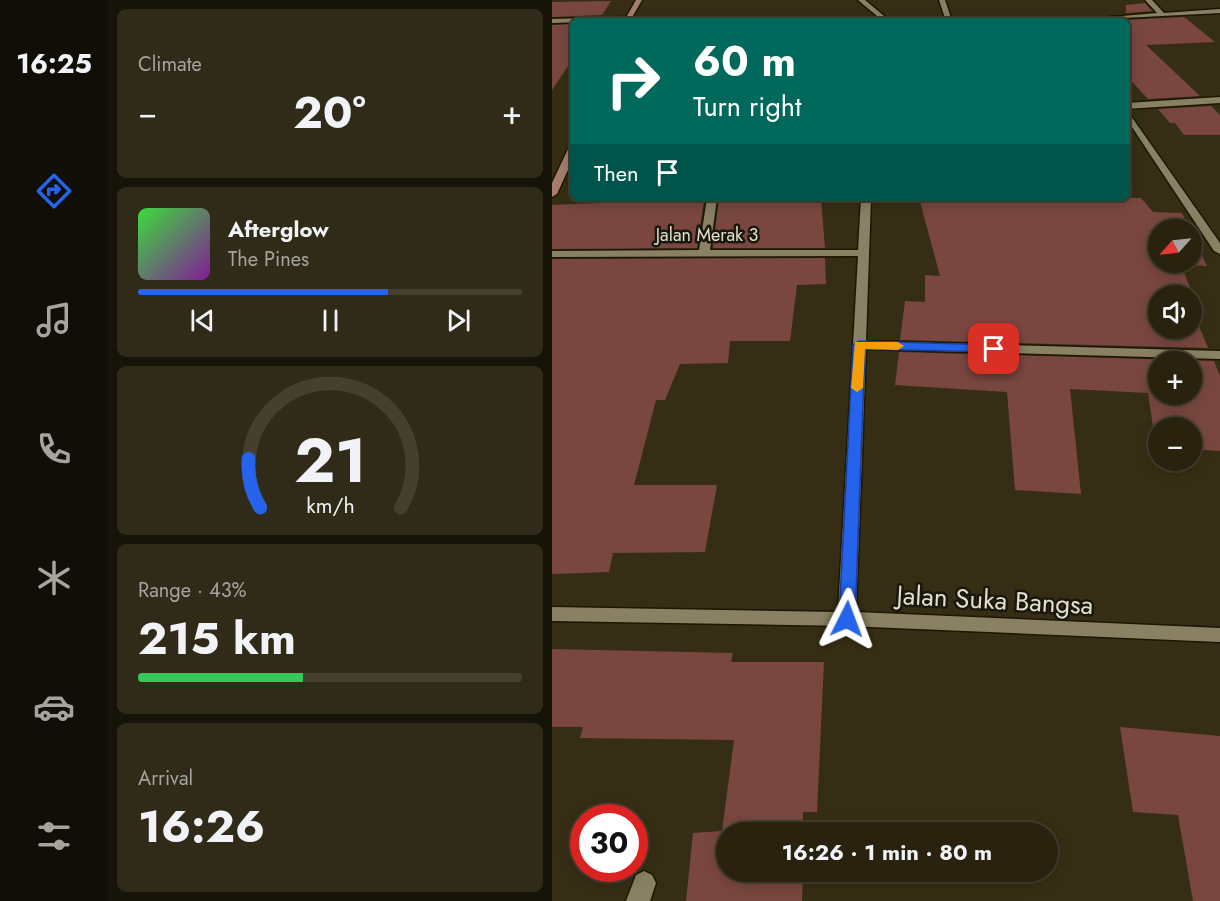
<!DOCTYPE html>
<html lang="en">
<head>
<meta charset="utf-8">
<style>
	body { margin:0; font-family:Jost,sans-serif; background:#302a18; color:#f1f3f6; height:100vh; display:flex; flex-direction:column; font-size:22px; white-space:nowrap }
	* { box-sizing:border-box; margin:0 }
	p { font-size:20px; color:#a5a49e }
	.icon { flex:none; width:33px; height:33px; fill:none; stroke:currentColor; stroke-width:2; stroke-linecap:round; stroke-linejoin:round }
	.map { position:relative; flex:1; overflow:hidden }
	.details { display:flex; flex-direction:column; gap:9px; padding:9px; background:#161308; width:444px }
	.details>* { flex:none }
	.banner { position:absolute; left:18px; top:18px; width:560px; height:183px; border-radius:9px; box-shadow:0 3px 15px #0003,0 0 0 2px #443f2f; background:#00695c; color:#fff; overflow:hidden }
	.needle { width:39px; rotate:243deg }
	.fabs { position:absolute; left:596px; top:219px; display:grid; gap:12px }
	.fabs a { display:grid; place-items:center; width:54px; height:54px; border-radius:50%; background:#28220f; box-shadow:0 3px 15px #0003,0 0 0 2px #443f2f; font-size:30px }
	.speed { position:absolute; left:18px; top:804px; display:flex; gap:12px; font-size:30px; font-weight:700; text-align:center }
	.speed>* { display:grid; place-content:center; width:78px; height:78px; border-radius:50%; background:#28220f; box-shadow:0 3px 15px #0003,0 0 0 2px #443f2f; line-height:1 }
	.speed .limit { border:9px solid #d22; background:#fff; color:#111 }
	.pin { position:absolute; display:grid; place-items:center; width:51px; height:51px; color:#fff; margin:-26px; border-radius:12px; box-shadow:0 3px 9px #0006 }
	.me { position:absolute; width:66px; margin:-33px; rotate:3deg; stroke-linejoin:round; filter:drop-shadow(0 0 4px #0008) }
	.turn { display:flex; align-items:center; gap:21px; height:126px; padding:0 24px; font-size:27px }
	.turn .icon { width:78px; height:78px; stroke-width:2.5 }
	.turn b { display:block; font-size:42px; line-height:51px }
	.then { display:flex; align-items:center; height:57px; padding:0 24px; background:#0003; gap:12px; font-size:22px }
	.big { font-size:45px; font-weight:700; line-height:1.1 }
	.details .widget { flex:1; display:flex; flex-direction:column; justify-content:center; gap:9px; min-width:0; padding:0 21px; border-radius:9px; background:#302a18 }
	.details .dial { align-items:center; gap:0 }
	.dial svg { height:156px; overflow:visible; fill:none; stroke:#443f2f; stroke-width:7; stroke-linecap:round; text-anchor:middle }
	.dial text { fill:#f1f3f6; stroke:none }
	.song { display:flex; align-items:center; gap:18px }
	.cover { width:72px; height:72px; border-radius:9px; background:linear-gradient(135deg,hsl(120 70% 55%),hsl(290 70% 35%)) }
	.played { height:6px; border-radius:3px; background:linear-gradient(90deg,#2563eb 65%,#443f2f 65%) }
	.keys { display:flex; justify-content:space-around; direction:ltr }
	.heat { display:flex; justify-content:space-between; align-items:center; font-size:33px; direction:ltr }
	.charge { height:9px; border-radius:4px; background:linear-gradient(90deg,#34c759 43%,#443f2f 0) }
	.trip { position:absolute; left:164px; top:822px; width:342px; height:60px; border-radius:30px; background:#28220f; box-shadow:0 3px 15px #0003,0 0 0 2px #443f2f; font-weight:700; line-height:60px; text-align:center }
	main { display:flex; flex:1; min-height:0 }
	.tab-bar { display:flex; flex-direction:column; width:108px; justify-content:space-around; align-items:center; background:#100e06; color:#a5a49e }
	.tab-bar .icon { width:42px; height:42px }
	.tab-bar .selected { color:#2563eb }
	.tab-bar b { font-size:27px; color:#f1f3f6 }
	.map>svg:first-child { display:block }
	.building { fill:#794740; fill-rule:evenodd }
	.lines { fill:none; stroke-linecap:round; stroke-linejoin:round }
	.lane-casing { stroke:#1e1600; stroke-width:3 }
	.street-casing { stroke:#1e1600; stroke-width:3 }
	.secondary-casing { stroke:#1e1600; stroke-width:3 }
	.lane { fill:#8a8164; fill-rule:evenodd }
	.street { fill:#8a8164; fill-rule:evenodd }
	.secondary { fill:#a57e6f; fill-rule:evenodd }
	.route { fill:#2563eb; stroke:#184099; stroke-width:1.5 }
	.slow { fill:#f59e0b }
	.labels { text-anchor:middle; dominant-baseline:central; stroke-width:5; stroke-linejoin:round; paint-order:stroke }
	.far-street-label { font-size:18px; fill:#e3dece; stroke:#1a170c }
	.near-street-label { font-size:26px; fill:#e3dece; stroke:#1a170c }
</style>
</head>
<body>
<main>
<nav class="tab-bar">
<b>16:25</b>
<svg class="icon selected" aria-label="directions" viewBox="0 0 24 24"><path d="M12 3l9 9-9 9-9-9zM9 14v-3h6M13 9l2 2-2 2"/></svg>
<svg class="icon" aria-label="music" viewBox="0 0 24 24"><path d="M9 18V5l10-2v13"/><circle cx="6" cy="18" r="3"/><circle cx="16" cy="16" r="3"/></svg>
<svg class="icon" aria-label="phone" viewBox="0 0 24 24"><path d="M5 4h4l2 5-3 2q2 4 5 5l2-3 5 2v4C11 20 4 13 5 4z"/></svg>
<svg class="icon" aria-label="climate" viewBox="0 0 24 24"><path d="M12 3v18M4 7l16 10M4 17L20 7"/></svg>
<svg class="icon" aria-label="car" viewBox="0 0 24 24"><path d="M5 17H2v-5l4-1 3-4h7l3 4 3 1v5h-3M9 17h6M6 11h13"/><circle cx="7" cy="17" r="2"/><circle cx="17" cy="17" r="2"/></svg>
<svg class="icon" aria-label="filters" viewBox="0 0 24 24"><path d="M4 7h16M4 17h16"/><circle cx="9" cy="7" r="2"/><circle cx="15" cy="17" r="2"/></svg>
</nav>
<section class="details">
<div class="widget"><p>Climate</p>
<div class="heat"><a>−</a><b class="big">20°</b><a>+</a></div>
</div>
<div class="widget">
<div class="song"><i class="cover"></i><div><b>Afterglow</b><p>The Pines</p></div></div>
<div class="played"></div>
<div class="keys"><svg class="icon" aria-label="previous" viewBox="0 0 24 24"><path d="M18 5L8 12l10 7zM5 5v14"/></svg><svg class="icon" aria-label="pause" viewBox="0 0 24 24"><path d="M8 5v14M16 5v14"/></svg><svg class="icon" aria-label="next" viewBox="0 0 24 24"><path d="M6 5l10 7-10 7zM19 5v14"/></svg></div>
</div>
<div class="widget dial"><svg viewBox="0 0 100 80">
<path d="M14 69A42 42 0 1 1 86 69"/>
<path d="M14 69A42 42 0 0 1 8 44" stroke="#2563eb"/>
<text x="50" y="56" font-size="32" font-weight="700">21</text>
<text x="50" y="72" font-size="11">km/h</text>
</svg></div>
<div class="widget"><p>Range · 43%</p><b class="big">215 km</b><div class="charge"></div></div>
<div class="widget"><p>Arrival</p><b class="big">16:26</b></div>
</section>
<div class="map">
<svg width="668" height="901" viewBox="0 0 668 901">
	<rect width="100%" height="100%" fill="#362e14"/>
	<path class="building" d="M59 1 50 15 0 17V2Z
		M593 3 600 11 574 13V5Z
		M632 17 663 42 594 45 648 96 596 99 574 75V20Z
		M21 24V59L0 90V25Z
		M659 106 668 115V135H632L623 123H618L606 109Z
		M269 198 273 248H161L167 199Z
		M367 198H589L601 212 630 213 655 266 629 265 641 295 606 296V328H639V306L656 348 348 340 353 301 373 302V275L388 276ZM606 230H639V262H606Z
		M119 200H152L145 248 0 249V205Z
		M273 258 274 284 245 285 238 341H178L176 363 128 364 113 400H104L82 485H165L153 552 61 553 57 572 0 574V259Z
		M347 352 662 361 668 376V451L639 449V428H606L604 446 596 393 518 389 529 494 463 490 455 392 343 385ZM606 362H639V394H606Z
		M0 649 181 653 179 662H272L265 812H251V832H174V872H251L250 901H134L141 833 170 831 182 740 28 738 31 727H0Z
		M568 727 668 736V901H641L626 815 581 812Z"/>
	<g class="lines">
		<g class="lane-casing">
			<path id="lane" d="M306 0H313L338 21H331Z
				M92 871 100 875 104 883 98 901H74L84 875Z"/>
		</g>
		<g class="street-casing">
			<path id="street" d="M387 0H393L400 21H394Z
				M593 0H600L612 13 668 9V13L513 21 605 13Z
				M76 17 78 20 0 23V19Z
				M668 97V103L574 109V103Z
				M574 109 668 243V254L662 251 574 118Z
				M155 198H165L158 250H306L309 198H319L314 341 668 351V359L314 349 304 612 668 628V642L295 626 0 621V607L286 612 306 256 0 257V251L147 250Z"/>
		</g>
		<g class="secondary-casing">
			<path id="secondary" d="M84 0H90L78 21H72Z
				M21 146V159L5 194 0 197V183L16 149Z"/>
		</g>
		<use href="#lane" class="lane"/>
		<use href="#street" class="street"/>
		<use href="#secondary" class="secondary"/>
	</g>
	<path class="route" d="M307 341 442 345 448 349 442 352 313 349 303 619 301 623H289L287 619 301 345Z"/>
	<path class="slow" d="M303 342H346L352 346 346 350 313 349 311 388 305 392 299 388Z"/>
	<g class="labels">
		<g class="far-street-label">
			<text x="155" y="235">Jalan Merak 3</text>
		</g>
		<g class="near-street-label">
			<text transform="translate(443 600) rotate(3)">Jalan Suka Bangsa</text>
		</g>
	</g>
</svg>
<div class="fabs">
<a><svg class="needle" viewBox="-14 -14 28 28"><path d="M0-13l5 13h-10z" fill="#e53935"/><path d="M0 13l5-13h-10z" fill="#a5a49e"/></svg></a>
<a><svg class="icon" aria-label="sound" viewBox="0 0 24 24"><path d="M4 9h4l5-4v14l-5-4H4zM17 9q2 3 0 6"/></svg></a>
<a>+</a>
<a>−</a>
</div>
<div class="speed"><div class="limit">30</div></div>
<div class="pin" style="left:442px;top:349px;background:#d93025"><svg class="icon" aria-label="arrive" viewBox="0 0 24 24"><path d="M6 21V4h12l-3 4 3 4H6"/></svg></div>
<svg class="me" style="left:295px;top:619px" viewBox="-20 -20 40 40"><path d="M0-17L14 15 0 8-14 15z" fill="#2563eb" stroke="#fff" stroke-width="4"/></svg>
<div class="trip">16:26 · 1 min · 80 m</div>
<div class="banner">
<div class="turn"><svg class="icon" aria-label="right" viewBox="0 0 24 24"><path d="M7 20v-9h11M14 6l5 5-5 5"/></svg><div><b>60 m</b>Turn right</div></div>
<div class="then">Then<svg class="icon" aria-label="arrive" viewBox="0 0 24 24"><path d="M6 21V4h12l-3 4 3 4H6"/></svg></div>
</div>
</div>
</main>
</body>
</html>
